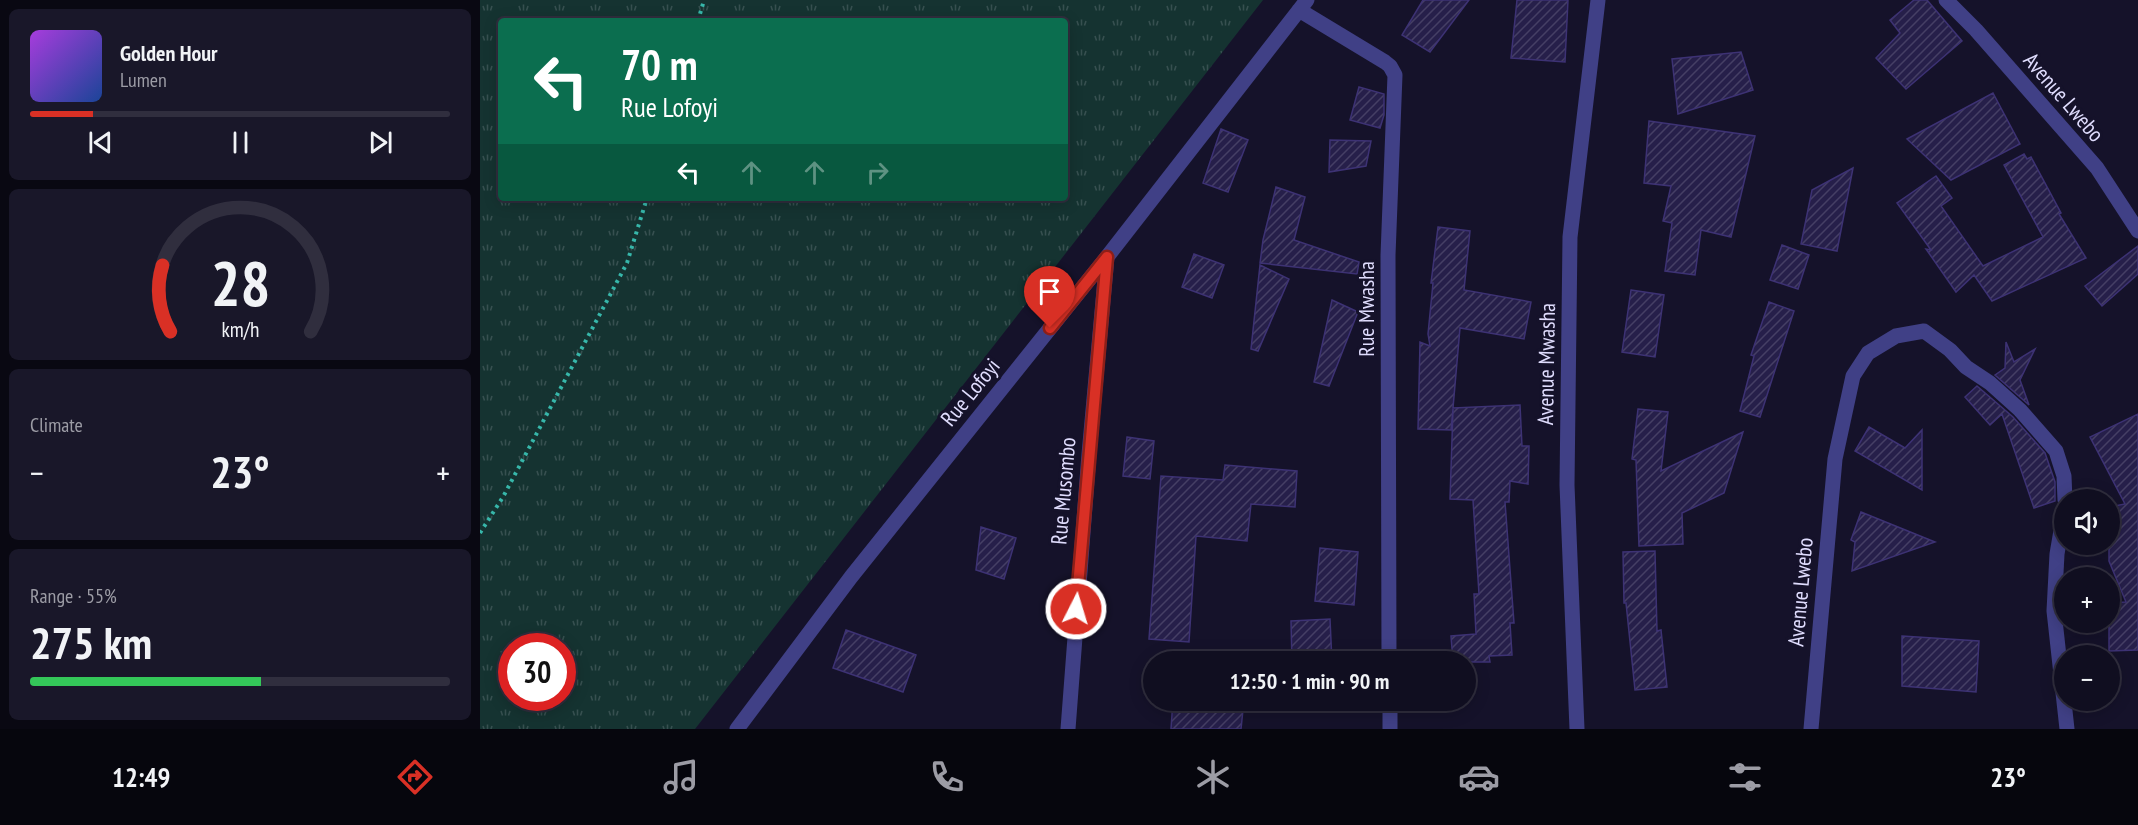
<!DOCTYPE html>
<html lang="en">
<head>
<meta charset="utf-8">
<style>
	body { margin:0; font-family:"PT Sans Narrow",sans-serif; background:#191729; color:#f1f3f6; height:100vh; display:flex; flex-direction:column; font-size:22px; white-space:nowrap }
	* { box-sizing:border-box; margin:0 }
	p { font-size:20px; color:#9c9ca5 }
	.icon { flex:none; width:33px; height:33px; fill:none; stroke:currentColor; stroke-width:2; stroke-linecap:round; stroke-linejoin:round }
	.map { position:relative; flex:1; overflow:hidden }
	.drawer { display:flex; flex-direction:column; gap:9px; padding:9px; background:#090812; width:480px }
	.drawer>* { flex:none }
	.top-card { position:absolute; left:18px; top:18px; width:570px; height:183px; border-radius:6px; box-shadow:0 3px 15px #0003,0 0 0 2px #302e3e; background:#0b6e4f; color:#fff; overflow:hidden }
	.fabs { position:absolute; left:1574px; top:489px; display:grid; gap:12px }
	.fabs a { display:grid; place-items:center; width:66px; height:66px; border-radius:50%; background:#100e20; box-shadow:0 3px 15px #0003,0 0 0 2px #302e3e; font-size:30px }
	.speed { position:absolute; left:18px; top:633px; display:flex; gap:12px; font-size:30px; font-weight:700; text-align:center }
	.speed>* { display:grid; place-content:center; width:78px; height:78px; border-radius:50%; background:#100e20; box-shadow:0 3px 15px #0003,0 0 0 2px #302e3e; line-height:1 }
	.speed .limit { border:9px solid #d22; background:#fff; color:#111 }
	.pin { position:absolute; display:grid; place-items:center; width:51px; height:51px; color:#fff; margin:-62px -26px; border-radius:50% 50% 50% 0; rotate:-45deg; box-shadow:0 0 6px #0007 }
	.pin .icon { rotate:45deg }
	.me { position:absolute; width:66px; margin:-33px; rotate:5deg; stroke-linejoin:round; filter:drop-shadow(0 0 4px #0008) }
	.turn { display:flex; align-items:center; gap:21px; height:126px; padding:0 24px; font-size:27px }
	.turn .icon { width:78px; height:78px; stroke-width:2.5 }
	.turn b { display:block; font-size:42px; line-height:51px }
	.lanes { display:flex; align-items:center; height:57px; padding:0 24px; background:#0003; justify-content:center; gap:30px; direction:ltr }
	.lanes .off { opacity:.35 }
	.big { font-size:45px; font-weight:700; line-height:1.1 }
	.drawer .card { flex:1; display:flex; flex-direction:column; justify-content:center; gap:9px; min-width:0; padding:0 21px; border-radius:9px; background:#191729 }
	.drawer .dial { align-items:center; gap:0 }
	.dial svg { height:156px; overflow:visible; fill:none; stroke:#302e3e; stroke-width:7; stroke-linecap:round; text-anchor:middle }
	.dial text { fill:#f1f3f6; stroke:none }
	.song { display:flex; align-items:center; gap:18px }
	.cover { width:72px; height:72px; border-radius:9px; background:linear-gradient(135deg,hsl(280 70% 55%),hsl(220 70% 35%)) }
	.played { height:6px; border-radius:3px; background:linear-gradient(90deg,#d93025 15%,#302e3e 15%) }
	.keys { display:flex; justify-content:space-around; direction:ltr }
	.heat { display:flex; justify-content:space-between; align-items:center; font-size:33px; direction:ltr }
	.charge { height:9px; border-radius:4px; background:linear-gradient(90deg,#34c759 55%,#302e3e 0) }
	.trip { position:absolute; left:663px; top:651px; width:333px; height:60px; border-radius:30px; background:#100e20; box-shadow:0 3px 15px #0003,0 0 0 2px #302e3e; font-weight:700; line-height:60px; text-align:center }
	.dock { display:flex; height:96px; justify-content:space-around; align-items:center; background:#06060d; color:#9c9ca5 }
	.dock .icon { width:42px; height:42px }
	.dock .on { color:#d93025 }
	.dock b { font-size:27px; color:#f1f3f6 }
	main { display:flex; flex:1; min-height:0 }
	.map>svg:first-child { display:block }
	.grass { fill:url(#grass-tufts); fill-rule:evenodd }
	.building { fill:url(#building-hatch); stroke:#3d3274; stroke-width:1.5 }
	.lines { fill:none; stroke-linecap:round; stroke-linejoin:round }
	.path { stroke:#37b7aa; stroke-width:4; stroke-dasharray:3 4.5; stroke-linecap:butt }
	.minor { stroke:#404086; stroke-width:15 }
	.route-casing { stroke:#8d1f18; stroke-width:15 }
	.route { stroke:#d93025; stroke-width:10 }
	.labels { text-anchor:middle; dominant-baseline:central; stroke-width:6; stroke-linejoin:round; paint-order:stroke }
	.street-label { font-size:22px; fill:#dfdcfd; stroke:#15122a }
</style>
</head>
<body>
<main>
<section class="drawer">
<div class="card">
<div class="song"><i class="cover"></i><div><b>Golden Hour</b><p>Lumen</p></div></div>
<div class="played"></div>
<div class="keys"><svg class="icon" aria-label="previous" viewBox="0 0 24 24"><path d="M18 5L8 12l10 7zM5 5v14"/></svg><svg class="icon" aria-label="pause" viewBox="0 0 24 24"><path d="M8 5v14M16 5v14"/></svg><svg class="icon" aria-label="next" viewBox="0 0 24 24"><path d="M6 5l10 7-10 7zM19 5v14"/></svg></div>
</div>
<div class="card dial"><svg viewBox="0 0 100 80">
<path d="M14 69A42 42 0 1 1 86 69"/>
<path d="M14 69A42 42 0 0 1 10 35" stroke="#d93025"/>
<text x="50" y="56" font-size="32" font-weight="700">28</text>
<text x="50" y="72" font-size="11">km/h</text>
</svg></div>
<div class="card"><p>Climate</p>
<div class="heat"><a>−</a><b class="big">23°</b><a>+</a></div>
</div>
<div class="card"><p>Range · 55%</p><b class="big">275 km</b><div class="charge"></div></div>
</section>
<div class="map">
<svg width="1658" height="729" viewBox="0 0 1658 729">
	<defs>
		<pattern id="grass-tufts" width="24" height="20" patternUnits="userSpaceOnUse" patternTransform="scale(1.5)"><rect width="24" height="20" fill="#153331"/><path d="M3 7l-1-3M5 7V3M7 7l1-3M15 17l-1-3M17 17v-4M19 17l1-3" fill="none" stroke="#375050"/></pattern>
		<pattern id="building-hatch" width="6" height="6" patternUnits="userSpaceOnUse" patternTransform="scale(1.5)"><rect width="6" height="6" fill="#261f4a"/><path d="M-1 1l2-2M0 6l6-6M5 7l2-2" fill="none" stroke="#453f65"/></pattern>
	</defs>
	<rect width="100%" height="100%" fill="#15122a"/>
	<path class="grass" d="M0 0H783L215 729H0ZM21 21H585V198H21ZM32 646H82V698H32Z"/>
	<path class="building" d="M943 0H989L950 52 922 35Z
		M1037 0H1088L1085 62 1031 58Z
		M1434 0H1447L1482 41 1426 89 1396 58 1420 33 1410 20Z
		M1261 52 1273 90 1198 114 1192 59Z
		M879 87 904 94V115L900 128 870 120Z
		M1513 93 1540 144 1471 180 1427 139Z
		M1169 121 1275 136 1251 237 1221 230 1215 275 1185 271 1192 223 1183 221 1191 186 1164 183Z
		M741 129 768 140 748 192 723 183Z
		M850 140 891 141 886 166 849 172Z
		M1544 154 1547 159 1551 157 1581 213 1579 214 1606 258 1512 301 1494 275 1476 292 1446 249 1451 250 1417 203 1456 176 1472 198 1461 206 1503 266 1563 237 1524 165Z
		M1373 168 1357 251 1321 244 1332 190Z
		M796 187 825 197 814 240 879 262 877 274 780 263 783 240Z
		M958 227 990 231 984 290 1051 302 1044 339 980 328 973 408 1040 405 1042 446H1049L1048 484 1030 481 1029 502H1025L1034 623H1030L1032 655 1009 656 1010 662H973L971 636 996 634 994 594H999L993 500 970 499 973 409 971 430 938 429 940 342 950 346 948 334 953 283H951Z
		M1302 245 1329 255 1318 289 1290 280Z
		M1658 246V274L1622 306 1605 286Z
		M714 254 744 265 732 298 702 287Z
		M780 265 809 279 778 351 771 349Z
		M1151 290 1184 295 1175 357 1142 352Z
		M852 300 878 312 849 386 834 382Z
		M1289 302 1314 311 1280 417 1260 411 1274 356 1271 355Z
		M1526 342 1534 362 1555 349 1540 380 1549 405 1515 375 1525 368Z
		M1497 386 1533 417 1565 453 1575 482V501L1554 508 1522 414 1510 425 1485 397Z
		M1158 409 1188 412 1181 471 1263 432 1244 493 1202 513 1203 544 1159 546 1156 460 1152 459Z
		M1658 414V650L1629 651V603L1646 602 1629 561V507L1645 504 1610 437Z
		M1389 427 1425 448 1442 430V490L1375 451Z
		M647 437 674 441 670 479 643 476Z
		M745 465 817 471 815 507 771 504 767 541 716 536 709 642 669 639 681 476 743 480Z
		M1381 512 1455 542 1372 571 1375 542 1371 540Z
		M501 527 536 538 524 579 496 570Z
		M840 548 878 552 874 605 835 601Z
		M1175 551 1177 631 1181 630 1187 687 1155 690 1146 603H1144L1143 552Z
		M850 619 852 662H812L811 621Z
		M366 630 436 655 423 692 353 668Z
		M1422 636 1499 641 1496 692 1422 686Z
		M693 700H764L761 729H691Z"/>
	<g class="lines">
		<path class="path" d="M218 21 224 0
			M0 533 23 497 147 263 167 198"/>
		<path class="minor" d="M1466 0 1496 30 1617 168 1658 231
			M819 10 905 62 910 66 915 75 908 255 909 662
			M1584 513 1577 554 1574 611 1587 729
			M910 700V729
			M257 729 371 577 627 257 827 0
			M588 729 609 454 627 257
			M1097 729 1087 485 1090 237 1118 0
			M1331 729 1355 459 1373 376 1388 353 1416 336 1444 331 1470 350 1486 367 1510 383 1540 410 1576 451 1584 476 1585 500"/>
	</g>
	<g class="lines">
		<g class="route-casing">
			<path id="route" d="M570 328 627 257 596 609"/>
		</g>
		<use href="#route" class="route"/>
	</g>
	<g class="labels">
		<g class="street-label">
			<text transform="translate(1584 97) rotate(49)">Avenue Lwebo</text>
			<text transform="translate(886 309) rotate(-90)">Rue Mwasha</text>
			<text transform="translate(1066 364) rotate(-89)">Avenue Mwasha</text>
			<text transform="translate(490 392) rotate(-51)">Rue Lofoyi</text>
			<text transform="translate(583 491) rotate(-85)">Rue Musombo</text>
			<text transform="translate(1320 592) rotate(-85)">Avenue Lwebo</text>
		</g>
	</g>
</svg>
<div class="fabs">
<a><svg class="icon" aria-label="sound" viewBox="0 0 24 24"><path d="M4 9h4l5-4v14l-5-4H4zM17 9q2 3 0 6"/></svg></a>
<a>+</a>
<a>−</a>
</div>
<div class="speed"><div class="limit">30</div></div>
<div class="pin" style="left:570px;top:328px;background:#d93025"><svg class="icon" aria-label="arrive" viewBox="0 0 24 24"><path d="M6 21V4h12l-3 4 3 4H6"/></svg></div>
<svg class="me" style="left:596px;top:609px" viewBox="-20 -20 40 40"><circle r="17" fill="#d93025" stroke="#fff" stroke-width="3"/><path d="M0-11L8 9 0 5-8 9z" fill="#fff"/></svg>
<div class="trip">12:50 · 1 min · 90 m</div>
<div class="top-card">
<div class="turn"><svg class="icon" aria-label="left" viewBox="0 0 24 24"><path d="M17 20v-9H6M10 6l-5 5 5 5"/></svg><div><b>70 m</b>Rue Lofoyi</div></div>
<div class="lanes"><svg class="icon" aria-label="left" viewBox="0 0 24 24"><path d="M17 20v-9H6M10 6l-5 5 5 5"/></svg><svg class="icon off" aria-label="ahead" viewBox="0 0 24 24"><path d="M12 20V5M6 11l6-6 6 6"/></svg><svg class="icon off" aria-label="ahead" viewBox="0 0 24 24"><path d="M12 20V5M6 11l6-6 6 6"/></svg><svg class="icon off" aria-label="right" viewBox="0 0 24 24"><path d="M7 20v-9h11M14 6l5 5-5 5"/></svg></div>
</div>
</div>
</main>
<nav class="dock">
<b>12:49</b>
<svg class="icon on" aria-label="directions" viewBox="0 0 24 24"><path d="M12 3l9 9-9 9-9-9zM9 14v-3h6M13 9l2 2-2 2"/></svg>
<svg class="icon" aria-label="music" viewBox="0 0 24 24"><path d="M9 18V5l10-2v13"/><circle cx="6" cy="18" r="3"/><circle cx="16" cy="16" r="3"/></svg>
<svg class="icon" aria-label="phone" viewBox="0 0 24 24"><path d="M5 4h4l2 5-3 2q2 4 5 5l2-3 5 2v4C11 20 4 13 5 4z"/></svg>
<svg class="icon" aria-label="climate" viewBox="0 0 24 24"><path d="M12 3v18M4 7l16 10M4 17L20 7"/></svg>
<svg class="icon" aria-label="car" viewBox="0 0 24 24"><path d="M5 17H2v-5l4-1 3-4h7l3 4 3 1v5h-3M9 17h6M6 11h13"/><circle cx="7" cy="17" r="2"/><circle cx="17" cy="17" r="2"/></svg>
<svg class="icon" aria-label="filters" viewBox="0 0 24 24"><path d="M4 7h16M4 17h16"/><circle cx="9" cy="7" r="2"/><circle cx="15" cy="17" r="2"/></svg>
<b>23°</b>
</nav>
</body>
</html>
